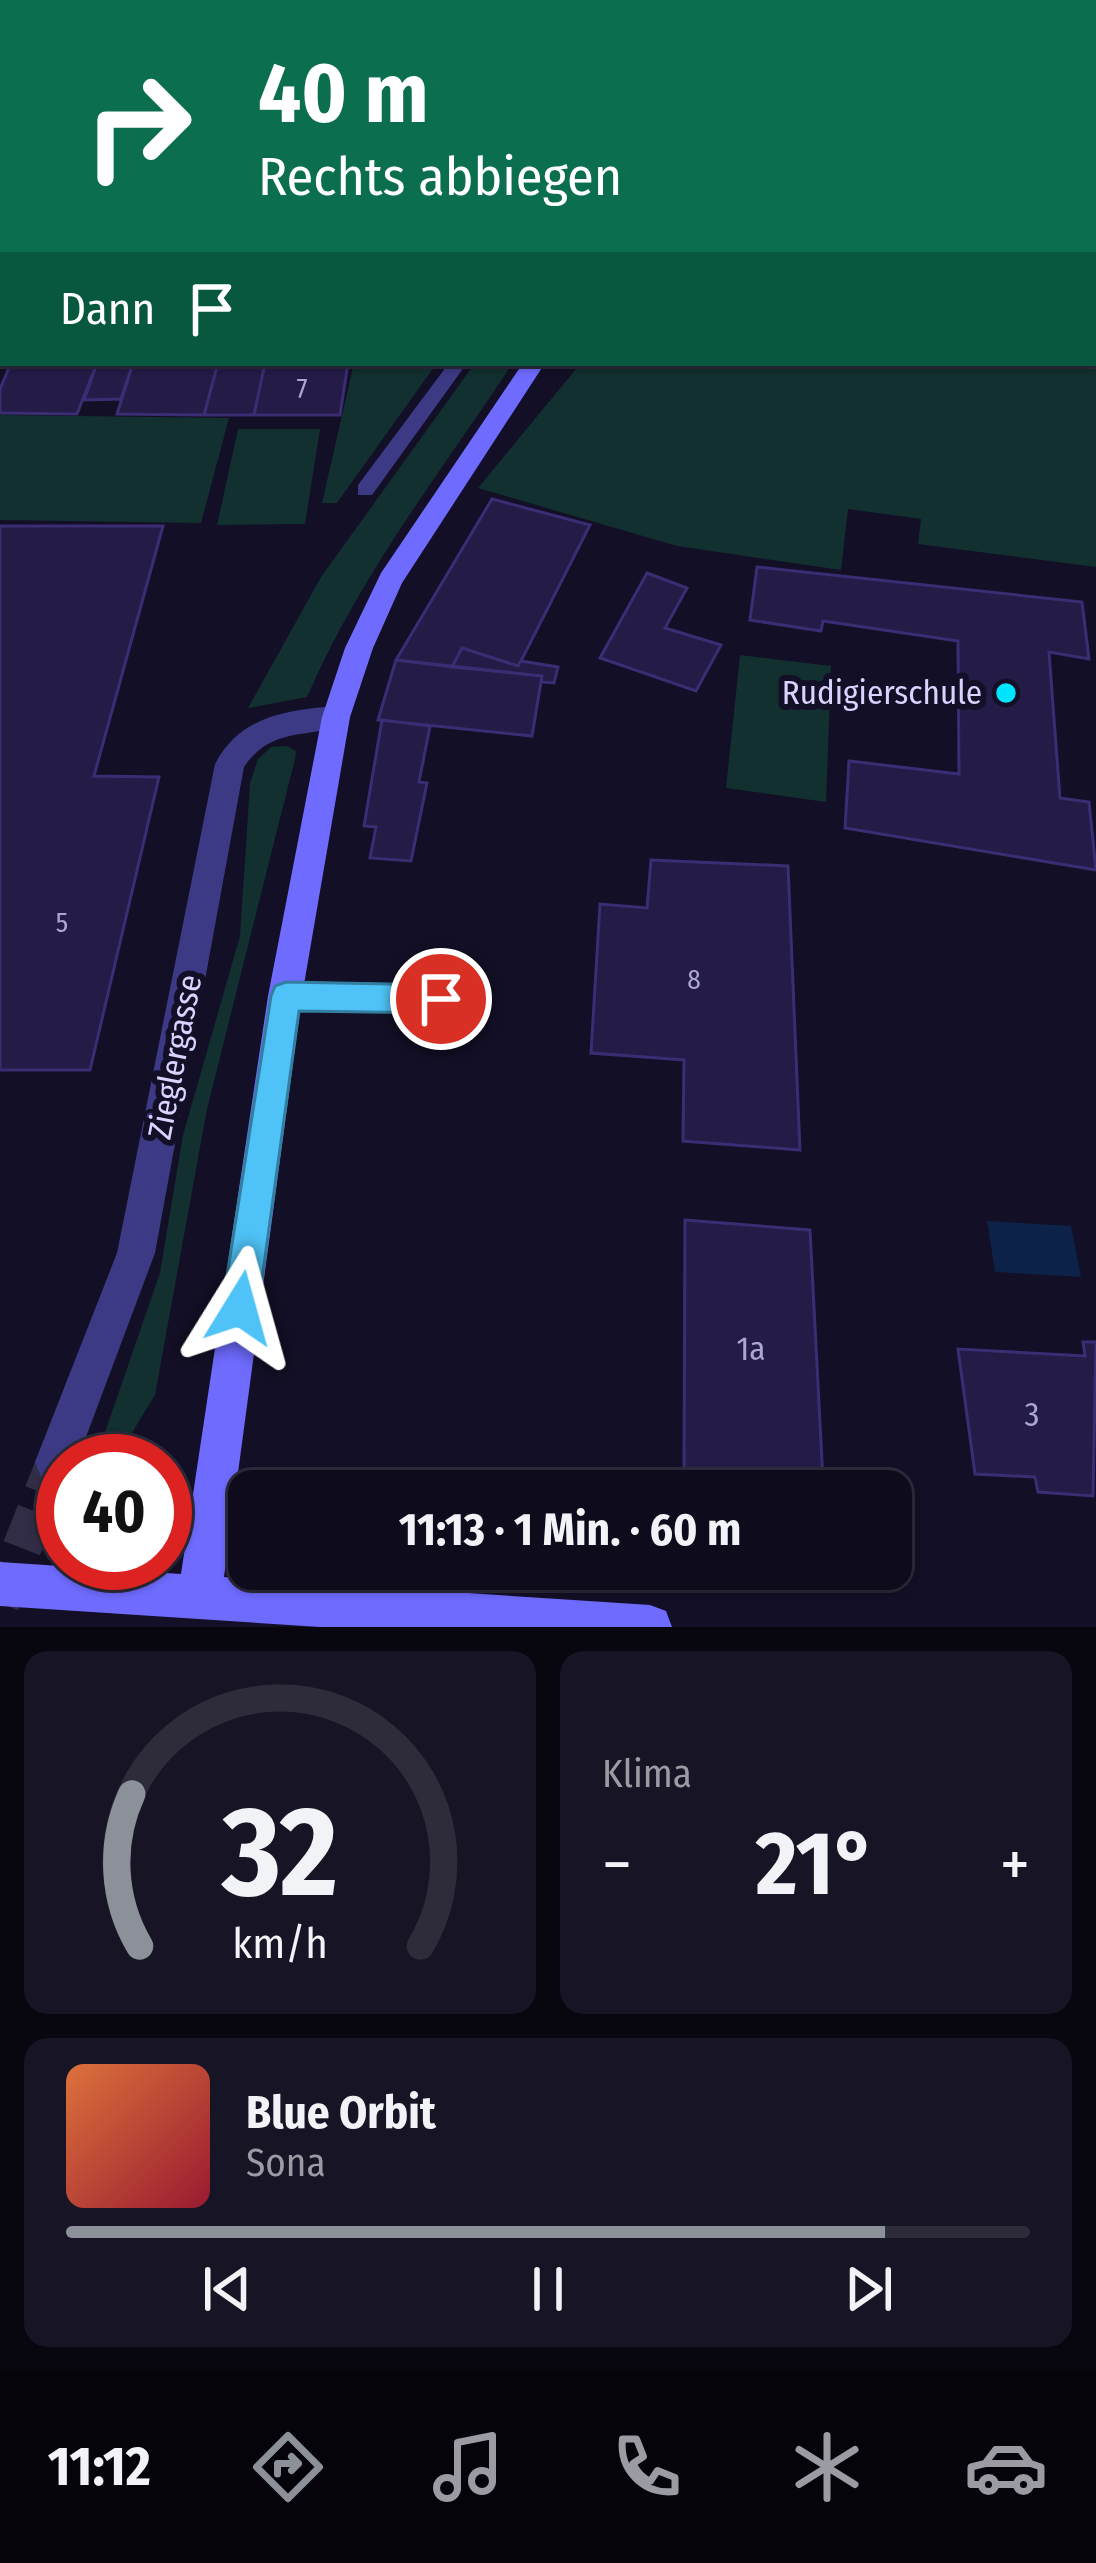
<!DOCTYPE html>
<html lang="de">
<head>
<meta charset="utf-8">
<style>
	body { margin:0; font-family:"Fira Sans Condensed",sans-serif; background:#171425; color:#f1f3f6; height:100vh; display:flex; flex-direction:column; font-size:45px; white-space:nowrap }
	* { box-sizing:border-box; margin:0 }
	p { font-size:39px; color:#9b9ba3 }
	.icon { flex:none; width:66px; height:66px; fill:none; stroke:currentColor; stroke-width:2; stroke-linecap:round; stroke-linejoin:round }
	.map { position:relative; height:1627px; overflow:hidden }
	.panel { display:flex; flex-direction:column; gap:24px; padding:24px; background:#08060f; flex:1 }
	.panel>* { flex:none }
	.hud { position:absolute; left:0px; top:0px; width:1098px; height:366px; box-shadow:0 3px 9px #0004,0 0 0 3px #2e2b3b; background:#0b6e4f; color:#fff; overflow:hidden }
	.speed { position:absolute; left:36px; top:1434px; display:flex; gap:24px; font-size:60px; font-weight:700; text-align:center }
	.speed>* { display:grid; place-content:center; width:156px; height:156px; border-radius:50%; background:#0e0b1c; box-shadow:0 3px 9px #0004,0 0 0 3px #2e2b3b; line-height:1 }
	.speed .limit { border:18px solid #d22; background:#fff; color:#111 }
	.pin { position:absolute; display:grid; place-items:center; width:102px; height:102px; color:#fff; margin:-51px; border:6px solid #fff; border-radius:50%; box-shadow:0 3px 12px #0007 }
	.me { position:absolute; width:132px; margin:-66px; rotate:8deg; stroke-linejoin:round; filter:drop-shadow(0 0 9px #0008) }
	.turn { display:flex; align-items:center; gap:42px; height:252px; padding:0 60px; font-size:54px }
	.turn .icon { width:156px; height:156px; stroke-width:2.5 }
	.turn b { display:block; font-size:84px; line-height:102px }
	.then { display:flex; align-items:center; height:114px; padding:0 60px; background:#0003; gap:24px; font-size:45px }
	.big { font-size:90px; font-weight:700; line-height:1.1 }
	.panel .card { flex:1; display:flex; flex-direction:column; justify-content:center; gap:18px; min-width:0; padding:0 42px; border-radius:24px; background:#171425 }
	.panel .dial { align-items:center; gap:0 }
	.dial svg { height:312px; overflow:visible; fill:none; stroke:#2e2b3b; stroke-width:7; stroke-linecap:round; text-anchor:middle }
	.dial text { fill:#f1f3f6; stroke:none }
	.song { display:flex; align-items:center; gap:36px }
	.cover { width:144px; height:144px; border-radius:18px; background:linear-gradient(135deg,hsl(20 70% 55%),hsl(350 70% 35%)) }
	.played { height:12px; border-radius:6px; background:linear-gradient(90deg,#8c9099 85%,#2e2b3b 85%) }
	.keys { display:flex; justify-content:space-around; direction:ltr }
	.heat { display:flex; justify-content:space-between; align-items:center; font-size:66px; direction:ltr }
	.panel .tiles { flex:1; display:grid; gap:24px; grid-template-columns:1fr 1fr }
	.card:last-child { grid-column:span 2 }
	.trip { position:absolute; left:228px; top:1470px; width:684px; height:120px; border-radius:24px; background:#0e0b1c; box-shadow:0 3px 9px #0004,0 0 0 3px #2e2b3b; font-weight:700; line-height:120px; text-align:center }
	.tab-bar { display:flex; height:192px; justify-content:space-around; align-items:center; background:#06040b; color:#9b9ba3 }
	.tab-bar .icon { width:84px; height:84px }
	.tab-bar .on { color:#8c9099 }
	.tab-bar b { font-size:54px; color:#f1f3f6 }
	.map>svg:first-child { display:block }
	.green { fill:#12302f }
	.water { fill:#0c2248 }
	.building { fill:#241b47; stroke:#3b2d73; stroke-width:3 }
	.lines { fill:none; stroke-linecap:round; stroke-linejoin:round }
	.street-tunnel { stroke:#312d47; stroke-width:39; stroke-dasharray:39 20; stroke-linecap:butt }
	.lane { fill:#3d3a85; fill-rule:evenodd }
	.street { fill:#3d3a85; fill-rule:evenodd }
	.secondary { fill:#6f6bff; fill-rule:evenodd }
	.route { fill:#4fc3f7; stroke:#337fa1; stroke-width:3 }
	.poi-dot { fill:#00e5ff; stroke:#130f26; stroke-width:4.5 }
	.labels { text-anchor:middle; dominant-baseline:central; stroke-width:12; stroke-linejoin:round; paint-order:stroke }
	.number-label { font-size:27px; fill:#aca6d1 }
	.poi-label { font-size:33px; fill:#d9d4ff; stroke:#130f26; text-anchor:end }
	.street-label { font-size:33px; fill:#d9d4ff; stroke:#130f26 }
	.near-number-label { font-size:33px; fill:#aca6d1 }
</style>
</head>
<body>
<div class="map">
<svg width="1096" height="1627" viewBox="0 0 1096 1627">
	<rect width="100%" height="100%" fill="#130f26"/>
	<path class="green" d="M1096 71V567L918 544 921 519 848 509 841 570 677 546 478 488 581 363H1095Z
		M354 363H437L337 503H322Z
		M475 363H513C440 473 360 575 307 697L248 708 321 577Z
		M0 415 229 418 201 523 0 520Z
		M238 429H320L305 524 217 525Z
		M740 655 831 666 826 802 726 788Z
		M287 746 296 751 295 759 207 1109 155 1395 130 1436 104 1461H95L160 1273 183 1135 240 936 250 783 258 759 271 747Z"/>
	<path class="water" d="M987 1221 1071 1226 1081 1277 995 1272Z"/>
	<path class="building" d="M11 363H97L77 414 0 413V389Z
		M97 363H133L121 399 84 400Z
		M133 363H218L204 415 117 414Z
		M218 363H265L254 415H204Z
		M265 363H348L340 415H254Z
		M492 499 590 525 521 661 518 666 462 648 452 667 396 660Z
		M0 526H163L94 776 159 777 90 1070H0Z
		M757 567 1082 602 1089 659 1049 652 1060 798 1089 802 1096 870 845 828 849 761 959 774 958 641 823 621 821 631 750 620Z
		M647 573 687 588 665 628 721 645 696 691 600 658Z
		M462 648 518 666 521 661 558 667 554 683 541 682 542 676 452 667Z
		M396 660 542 676 532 736 378 720Z
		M382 720 430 726 419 782 427 783 411 861 370 858 376 827 364 826Z
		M651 860 788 866 800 1150 683 1141 684 1060 591 1053 600 904 647 908Z
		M685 1220 810 1230 823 1481 684 1469Z
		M1083 1342H1096L1093 1496 1038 1492 1035 1477 975 1474 958 1349 1085 1356Z"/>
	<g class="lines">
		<path class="street-tunnel" d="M0 1603 56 1462"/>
		<path class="lane" d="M389 0H401V3H389Z
			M0 158H3V168H0Z
			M449 363H467L372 495H358V485Z
			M362 982 441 987 450 990 454 999 450 1008 441 1011 362 1006 285 1008 276 1005 272 996 276 987 285 984Z"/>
		<path class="street" d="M433 0H499L431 3Z
			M754 0H792L752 3Z
			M0 19H3V29H0Z
			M336 706 346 709 350 717 346 725C306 738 271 727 244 767L155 1253 77 1461H63V1480L56 1483 41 1477 35 1462 117 1253 215 764C240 716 287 710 336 706Z"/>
		<path class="secondary" d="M517 0H533L535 3H519Z
			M523 363H545L402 583 373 648 350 717 302 996 224 1577 650 1605 666 1611 672 1627H320L0 1606V1562L181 1574 268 996 322 717 345 648 381 573Z"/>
	</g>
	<path class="route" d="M286 982 441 985 452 989 456 999 452 1009 441 1013 299 1011 258 1308 252 1320 240 1326 228 1320 222 1308 271 996 275 986Z"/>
	<circle class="poi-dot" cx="1006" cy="693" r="12"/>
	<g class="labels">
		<g class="number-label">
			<text x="302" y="389">7</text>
			<text x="62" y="923">5</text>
			<text x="694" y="980">8</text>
		</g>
		<g class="poi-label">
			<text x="982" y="693">Rudigierschule</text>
		</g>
		<g class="street-label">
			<text transform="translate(175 1057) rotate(-79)">Zieglergasse</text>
		</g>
		<g class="near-number-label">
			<text x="751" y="1349">1a</text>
			<text x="1032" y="1415">3</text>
		</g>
	</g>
</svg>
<div class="speed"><div class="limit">40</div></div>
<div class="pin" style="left:441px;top:999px;background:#d93025"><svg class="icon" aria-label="arrive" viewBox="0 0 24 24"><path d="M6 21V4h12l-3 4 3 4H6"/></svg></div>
<svg class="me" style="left:240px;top:1308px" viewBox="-20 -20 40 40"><path d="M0-17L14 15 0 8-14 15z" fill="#4fc3f7" stroke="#fff" stroke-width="4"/></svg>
<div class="trip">11:13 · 1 Min. · 60 m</div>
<div class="hud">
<div class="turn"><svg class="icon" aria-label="right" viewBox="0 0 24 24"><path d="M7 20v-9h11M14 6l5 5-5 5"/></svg><div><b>40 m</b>Rechts abbiegen</div></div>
<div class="then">Dann<svg class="icon" aria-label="arrive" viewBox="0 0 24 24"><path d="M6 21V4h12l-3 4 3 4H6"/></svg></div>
</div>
</div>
<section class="panel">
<div class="tiles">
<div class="card dial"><svg viewBox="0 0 100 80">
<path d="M14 69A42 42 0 1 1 86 69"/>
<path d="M14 69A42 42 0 0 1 12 30" stroke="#8c9099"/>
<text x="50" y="56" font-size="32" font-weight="700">32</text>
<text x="50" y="72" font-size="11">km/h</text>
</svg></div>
<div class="card"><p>Klima</p>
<div class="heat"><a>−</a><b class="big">21°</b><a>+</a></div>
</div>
<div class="card">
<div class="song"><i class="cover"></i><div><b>Blue Orbit</b><p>Sona</p></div></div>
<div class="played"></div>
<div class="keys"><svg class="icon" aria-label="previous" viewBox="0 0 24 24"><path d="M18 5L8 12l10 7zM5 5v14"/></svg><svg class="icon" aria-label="pause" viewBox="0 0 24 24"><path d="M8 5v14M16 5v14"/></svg><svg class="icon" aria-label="next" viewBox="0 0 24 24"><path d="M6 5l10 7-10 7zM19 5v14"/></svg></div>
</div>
</div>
</section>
<nav class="tab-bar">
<b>11:12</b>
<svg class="icon on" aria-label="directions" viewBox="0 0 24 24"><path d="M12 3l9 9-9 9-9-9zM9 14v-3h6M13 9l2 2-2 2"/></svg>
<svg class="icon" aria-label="music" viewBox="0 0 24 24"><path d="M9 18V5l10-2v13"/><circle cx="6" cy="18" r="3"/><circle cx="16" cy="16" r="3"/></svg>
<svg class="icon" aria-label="phone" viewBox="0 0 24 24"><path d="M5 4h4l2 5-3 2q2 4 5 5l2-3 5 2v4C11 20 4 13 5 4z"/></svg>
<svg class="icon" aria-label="climate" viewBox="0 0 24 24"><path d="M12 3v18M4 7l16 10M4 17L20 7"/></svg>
<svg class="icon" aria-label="car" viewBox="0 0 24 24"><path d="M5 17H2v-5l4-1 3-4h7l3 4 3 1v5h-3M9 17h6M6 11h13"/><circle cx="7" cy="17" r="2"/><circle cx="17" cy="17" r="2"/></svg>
</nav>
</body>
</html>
